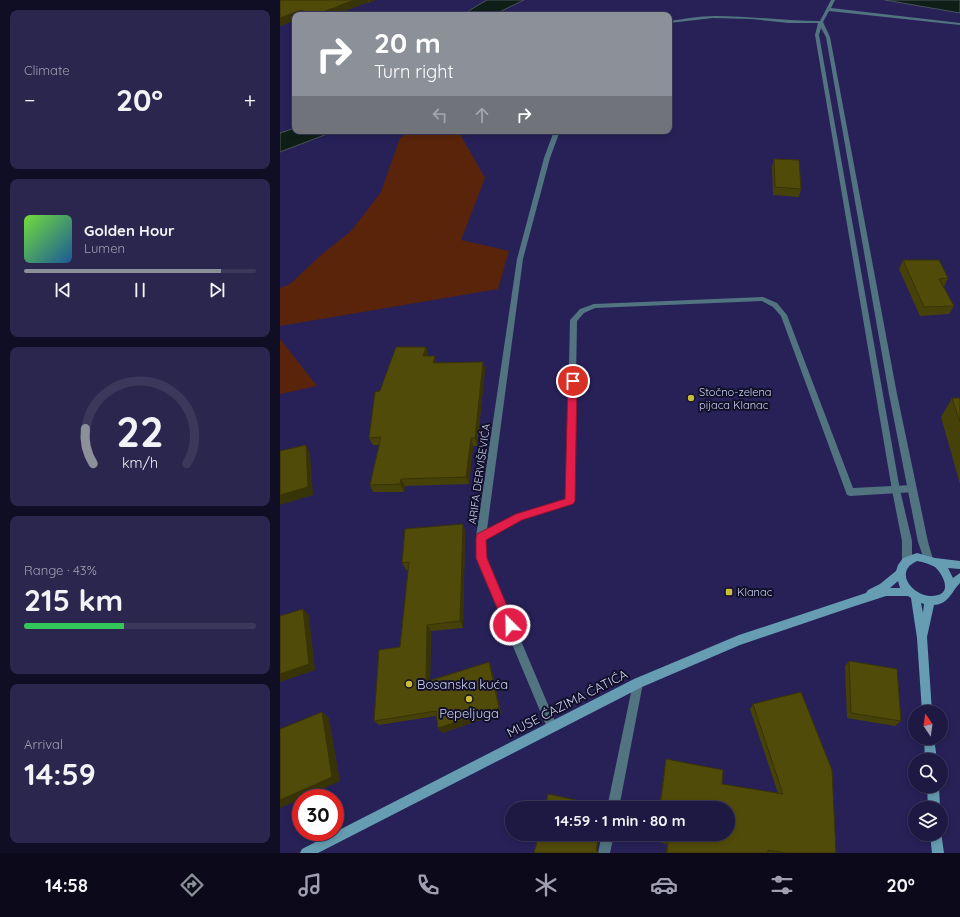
<!DOCTYPE html>
<html lang="en">
<head>
<meta charset="utf-8">
<style>
	body { margin:0; font-family:Quicksand,sans-serif; background:#2a264d; color:#f1f3f6; height:100vh; display:flex; flex-direction:column; font-size:15px; white-space:nowrap }
	* { box-sizing:border-box; margin:0 }
	p { font-size:13px; color:#a0a0b2 }
	.icon { flex:none; width:22px; height:22px; fill:none; stroke:currentColor; stroke-width:2; stroke-linecap:round; stroke-linejoin:round }
	.map { position:relative; flex:1; overflow:hidden }
	.panel { display:flex; flex-direction:column; gap:10px; padding:10px; background:#100e24; width:280px }
	.panel>* { flex:none }
	.hud { position:absolute; left:12px; top:12px; width:380px; height:122px; border-radius:8px; box-shadow:0 2px 6px #0003,0 0 0 1px #3b385b; background:#8c9099; color:#fff; overflow:hidden }
	.needle { width:26px; rotate:347deg }
	.controls { position:absolute; left:628px; top:705px; display:grid; gap:8px }
	.controls a { display:grid; place-items:center; width:40px; height:40px; border-radius:50%; background:#1d1942; box-shadow:0 2px 6px #0003,0 0 0 1px #3b385b; font-size:20px }
	.speed { position:absolute; left:12px; top:789px; display:flex; gap:8px; font-size:20px; font-weight:700; text-align:center }
	.speed>* { display:grid; place-content:center; width:52px; height:52px; border-radius:50%; background:#1d1942; box-shadow:0 2px 6px #0003,0 0 0 1px #3b385b; line-height:1 }
	.speed .limit { border:6px solid #d22; background:#fff; color:#111 }
	.pin { position:absolute; display:grid; place-items:center; width:34px; height:34px; color:#fff; margin:-17px; border:2px solid #fff; border-radius:50%; box-shadow:0 1px 4px #0007 }
	.me { position:absolute; width:44px; margin:-22px; rotate:337deg; stroke-linejoin:round; filter:drop-shadow(0 0 3px #0008) }
	.turn { display:flex; align-items:center; gap:14px; height:84px; padding:0 16px; font-size:18px }
	.turn .icon { width:52px; height:52px; stroke-width:2.5 }
	.turn b { display:block; font-size:28px; line-height:34px }
	.lanes { display:flex; align-items:center; height:38px; padding:0 16px; background:#0003; justify-content:center; gap:20px; direction:ltr }
	.lanes .off { opacity:.35 }
	.big { font-size:30px; font-weight:700; line-height:1.1 }
	.panel .tile { flex:1; display:flex; flex-direction:column; justify-content:center; gap:6px; min-width:0; padding:0 14px; border-radius:8px; background:#2a264d }
	.panel .dial { align-items:center; gap:0 }
	.dial svg { height:104px; overflow:visible; fill:none; stroke:#3b385b; stroke-width:7; stroke-linecap:round; text-anchor:middle }
	.dial text { fill:#f1f3f6; stroke:none }
	.song { display:flex; align-items:center; gap:12px }
	.cover { width:48px; height:48px; border-radius:6px; background:linear-gradient(135deg,hsl(100 70% 55%),hsl(210 70% 35%)) }
	.played { height:4px; border-radius:2px; background:linear-gradient(90deg,#8c9099 85%,#3b385b 85%) }
	.keys { display:flex; justify-content:space-around; direction:ltr }
	.heat { display:flex; justify-content:space-between; align-items:center; font-size:22px; direction:ltr }
	.charge { height:6px; border-radius:3px; background:linear-gradient(90deg,#34c759 43%,#3b385b 0) }
	.trip { position:absolute; left:225px; top:801px; width:230px; height:40px; border-radius:20px; background:#1d1942; box-shadow:0 2px 6px #0003,0 0 0 1px #3b385b; font-weight:700; line-height:40px; text-align:center }
	.tab-bar { display:flex; height:64px; justify-content:space-around; align-items:center; background:#0c0a1a; color:#a0a0b2 }
	.tab-bar .icon { width:28px; height:28px }
	.tab-bar .current { color:#8c9099 }
	.tab-bar b { font-size:18px; color:#f1f3f6 }
	main { display:flex; flex:1; min-height:0 }
	.map>svg:first-child { display:block }
	.green { fill:#59240a }
	.water { fill:#0f1f18; stroke:#48545a }
	.lines { fill:none; stroke-linecap:round; stroke-linejoin:round }
	.lane { fill:#527481; fill-rule:evenodd }
	.street { fill:#527481; fill-rule:evenodd }
	.secondary { fill:#669db2; fill-rule:evenodd }
	.wall { fill:#464009 }
	.shaded-wall { fill:#393407 }
	.building { fill:#514b0a; stroke:#393407 }
	.route { fill:#e11d48; stroke:#92132f }
	.poi-dot { fill:#c8bb3b; stroke:#111028; stroke-width:1.5 }
	.labels { text-anchor:middle; dominant-baseline:central; stroke-width:4; stroke-linejoin:round; paint-order:stroke }
	.poi-label { font-size:11px; fill:#ced0f3; stroke:#111028; text-anchor:start }
	.street-label { font-size:11px; fill:#ced0f3; stroke:#111028 }
	.near-poi-label { font-size:13px; fill:#ced0f3; stroke:#111028; text-anchor:start }
	.near-street-label { font-size:13px; fill:#ced0f3; stroke:#111028 }
</style>
</head>
<body>
<main>
<section class="panel">
<div class="tile"><p>Climate</p>
<div class="heat"><a>−</a><b class="big">20°</b><a>+</a></div>
</div>
<div class="tile">
<div class="song"><i class="cover"></i><div><b>Golden Hour</b><p>Lumen</p></div></div>
<div class="played"></div>
<div class="keys"><svg class="icon" aria-label="previous" viewBox="0 0 24 24"><path d="M18 5L8 12l10 7zM5 5v14"/></svg><svg class="icon" aria-label="pause" viewBox="0 0 24 24"><path d="M8 5v14M16 5v14"/></svg><svg class="icon" aria-label="next" viewBox="0 0 24 24"><path d="M6 5l10 7-10 7zM19 5v14"/></svg></div>
</div>
<div class="tile dial"><svg viewBox="0 0 100 80">
<path d="M14 69A42 42 0 1 1 86 69"/>
<path d="M14 69A42 42 0 0 1 8 42" stroke="#8c9099"/>
<text x="50" y="56" font-size="32" font-weight="700">22</text>
<text x="50" y="72" font-size="11">km/h</text>
</svg></div>
<div class="tile"><p>Range · 43%</p><b class="big">215 km</b><div class="charge"></div></div>
<div class="tile"><p>Arrival</p><b class="big">14:59</b></div>
</section>
<div class="map">
<svg width="680" height="853" viewBox="0 0 680 853">
	<rect width="100%" height="100%" fill="#272158"/>
	<path class="green" d="M131 131H188L181 136 205 178 181 240 229 251 218 289 0 326V288L10 284 41 255 72 230 101 192 120 138Z
		M0 339 37 386 0 394Z"/>
	<path class="water" d="M207 0H244L213 15H184L190 10Z
		M605 0H680V13Z
		M15 128V131H55L0 152V133Z"/>
	<g class="lines">
		<path class="lane" d="M483 297 497 303 507 315 573 488 632 485 635 486 636 489 635 492 570 496 567 495 501 316 493 307 482 301 315 308 304 313 297 321 294 501 293 504 241 520 204 540 201 541 198 540 196 537 198 534 236 514 286 499 290 320 300 309 314 304Z
			M358 678 362 679 363 683 339 808H327L353 683 354 679Z
			M322 834H334L330 853H318Z"/>
		<path class="street" d="M551 0H555L551 8 680 23V25L549 11 543 22 550 37 617 394 648 542 653 559 651 562 648 563 645 562 638 542 609 394 546 37 541 28 539 35 620 490 632 541V561L630 564 627 565 624 564 622 561V541L612 490 535 35 538 23H509L471 19 433 18 389 23V21C404 19 420 16 435 16 470 16 505 21 540 21Z
			M274 131H280L270 158 243 259 206 537V558L277 726 276 730 272 731 268 730 196 558V537L237 259 264 158Z"/>
		<path class="secondary" d="M637 553 655 558 680 561V569L668 568 673 578 680 573V583C671 592 669 604 654 605L647 637 652 712H642L637 638 631 598 628 596H606L572 607 460 645 362 687 38 853H20L22 849 354 679 459 635 586 593 588 590 600 584 616 571 618 565 623 558ZM637 561C644 562 649 564 655 567 662 573 672 591 658 595 638 602 610 573 637 561ZM618 581 620 588H610ZM641 603 644 604 643 613Z
			M644 738H654L657 760H645Z
			M647 786H659L660 808H648Z
			M661 832 664 853H652L650 834H661Z"/>
	</g>
	<path class="wall" d="M0 0H95L90 3 88 2 55 15H15V20L0 26Z
		M494 159 521 189 519 197 493 195 492 167Z
		M623 260 668 278 664 287 674 306 669 314 640 316 619 269Z
		M146 347 148 356 157 363 203 362 205 369 197 446H193L189 484 125 486 124 492H93L90 485 99 445H93L89 438 100 391Z
		M672 398H680V484L661 417Z
		M183 524 185 531 183 628 151 631 150 680 209 662 211 667 221 713 162 733 156 716 99 725 94 721 120 647 128 570H126L122 563Z
		M569 661 621 721 615 726 567 718 565 666Z
		M473 704 556 853H386L387 844 375 841 376 834H448V808H379L386 759 442 784 498 793 470 709Z"/>
	<path class="shaded-wall" d="M74 0H87L88 2 55 15H35Z
		M89 0H95L90 3Z
		M21 10 23 15H15V20L0 26V18Z
		M146 347 148 355 146 363 143 356Z
		M155 356 157 364 153 363Z
		M203 362 205 369 197 446 195 438Z
		M191 438 193 446 189 484 186 477Z
		M26 445 30 453 33 495 0 505V495Z
		M121 479 125 486 124 492 120 484Z
		M183 524 185 531 183 628 180 621Z
		M23 609 29 615 35 670 0 682V674Z
		M147 625 151 631 150 687 146 682Z
		M209 662 211 667 221 713 162 733 158 728Z
		M42 712 49 718 60 781 23 798H21V799L0 808V800Z
		M319 834H320L317 853 316 850Z"/>
	<path class="building" d="M0 0H74L35 15 21 10 0 18Z
		M494 159 519 160 521 189 495 187Z
		M623 260H659L668 278 659 279 674 306 644 307Z
		M116 347H146L143 356H155L153 363 203 362 195 438H191L186 477 121 479 120 484 90 485 101 437 89 438 95 392 100 391Z
		M672 398H680V422Z
		M26 445 28 487 0 495V451Z
		M183 524 180 621 147 625 146 682 209 662 219 708 158 728 156 711 94 721 99 650 120 647 129 562 122 563 125 529Z
		M23 609 29 664 0 674V616Z
		M569 661 617 669 621 721 571 713Z
		M521 692 552 770 556 853H506L488 850V853H387L388 841 376 839V834H448V808H380L386 759 443 770 442 784 503 794 473 704Z
		M42 712 52 777 0 800V729Z
		M268 794 327 807 326 808H265Z
		M259 834H319L316 850 318 852V853H254Z"/>
	<path class="route" d="M293 377 297 381 295 501 293 504 242 520 206 540 207 558 235 625 234 629 230 631 226 629 196 558V538L197 534 236 514 285 499 288 381Z"/>
	<g class="poi-dot">
		<circle cx="411" cy="398" r="4"/>
		<rect x="445" y="588" width="8" height="8" rx="2"/>
		<circle cx="129" cy="684" r="4"/>
		<circle cx="189" cy="699" r="4"/>
	</g>
	<g class="labels">
		<g class="poi-label">
			<text x="419" y="392">Stočno-zelena<tspan x="419" dy="13">pijaca Klanac</tspan></text>
			<text x="457" y="592">Klanac</text>
		</g>
		<g class="street-label">
			<text transform="translate(199 474) rotate(-82)">ARIFA DERVIŠEVIĆA</text>
		</g>
		<g class="near-poi-label">
			<text x="137" y="684">Bosanska kuća</text>
			<text x="189" y="713" text-anchor="middle">Pepeljuga</text>
		</g>
		<g class="near-street-label">
			<text transform="translate(287 703) rotate(-27)">MUSE ĆAZIMA ĆATIĆA</text>
		</g>
	</g>
</svg>
<div class="controls">
<a><svg class="needle" viewBox="-14 -14 28 28"><path d="M0-13l5 13h-10z" fill="#e53935"/><path d="M0 13l5-13h-10z" fill="#a0a0b2"/></svg></a>
<a><svg class="icon" aria-label="search" viewBox="0 0 24 24"><circle cx="10" cy="10" r="6"/><path d="M15 15l6 6"/></svg></a>
<a><svg class="icon" aria-label="layers" viewBox="0 0 24 24"><path d="M12 4l9 5-9 5-9-5zM3 14l9 5 9-5"/></svg></a>
</div>
<div class="speed"><div class="limit">30</div></div>
<div class="pin" style="left:293px;top:381px;background:#d93025"><svg class="icon" aria-label="arrive" viewBox="0 0 24 24"><path d="M6 21V4h12l-3 4 3 4H6"/></svg></div>
<svg class="me" style="left:230px;top:625px" viewBox="-20 -20 40 40"><circle r="17" fill="#e11d48" stroke="#fff" stroke-width="3"/><path d="M0-11L8 9 0 5-8 9z" fill="#fff"/></svg>
<div class="trip">14:59 · 1 min · 80 m</div>
<div class="hud">
<div class="turn"><svg class="icon" aria-label="right" viewBox="0 0 24 24"><path d="M7 20v-9h11M14 6l5 5-5 5"/></svg><div><b>20 m</b>Turn right</div></div>
<div class="lanes"><svg class="icon off" aria-label="left" viewBox="0 0 24 24"><path d="M17 20v-9H6M10 6l-5 5 5 5"/></svg><svg class="icon off" aria-label="ahead" viewBox="0 0 24 24"><path d="M12 20V5M6 11l6-6 6 6"/></svg><svg class="icon" aria-label="right" viewBox="0 0 24 24"><path d="M7 20v-9h11M14 6l5 5-5 5"/></svg></div>
</div>
</div>
</main>
<nav class="tab-bar">
<b>14:58</b>
<svg class="icon current" aria-label="directions" viewBox="0 0 24 24"><path d="M12 3l9 9-9 9-9-9zM9 14v-3h6M13 9l2 2-2 2"/></svg>
<svg class="icon" aria-label="music" viewBox="0 0 24 24"><path d="M9 18V5l10-2v13"/><circle cx="6" cy="18" r="3"/><circle cx="16" cy="16" r="3"/></svg>
<svg class="icon" aria-label="phone" viewBox="0 0 24 24"><path d="M5 4h4l2 5-3 2q2 4 5 5l2-3 5 2v4C11 20 4 13 5 4z"/></svg>
<svg class="icon" aria-label="climate" viewBox="0 0 24 24"><path d="M12 3v18M4 7l16 10M4 17L20 7"/></svg>
<svg class="icon" aria-label="car" viewBox="0 0 24 24"><path d="M5 17H2v-5l4-1 3-4h7l3 4 3 1v5h-3M9 17h6M6 11h13"/><circle cx="7" cy="17" r="2"/><circle cx="17" cy="17" r="2"/></svg>
<svg class="icon" aria-label="filters" viewBox="0 0 24 24"><path d="M4 7h16M4 17h16"/><circle cx="9" cy="7" r="2"/><circle cx="15" cy="17" r="2"/></svg>
<b>20°</b>
</nav>
</body>
</html>
